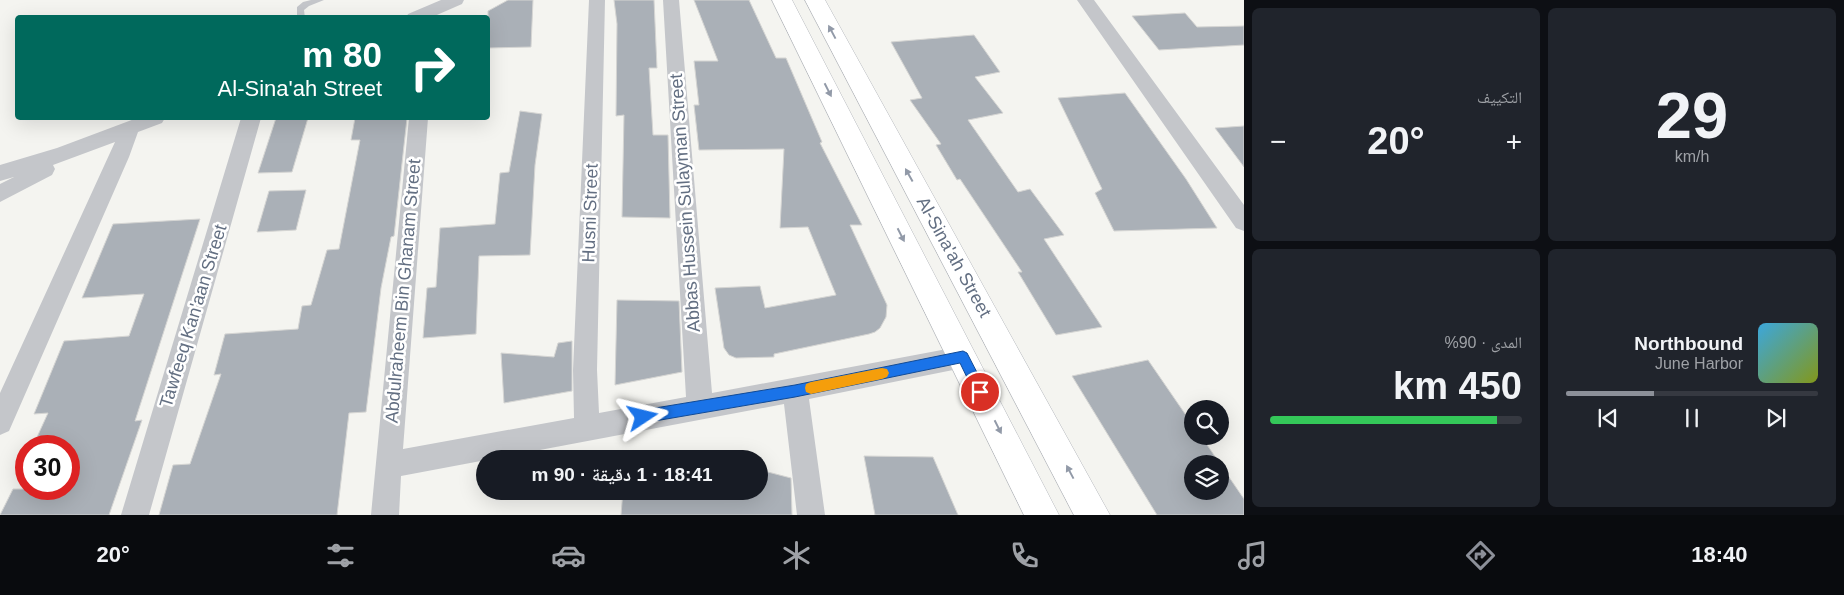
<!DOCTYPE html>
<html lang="ar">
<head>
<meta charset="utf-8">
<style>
	body { margin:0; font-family:Helvetica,"Noto Naskh Arabic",sans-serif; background:#20242c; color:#f1f3f6; direction:rtl; height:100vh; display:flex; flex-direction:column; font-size:19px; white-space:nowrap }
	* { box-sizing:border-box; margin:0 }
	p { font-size:16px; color:#9ea1a6 }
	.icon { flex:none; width:28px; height:28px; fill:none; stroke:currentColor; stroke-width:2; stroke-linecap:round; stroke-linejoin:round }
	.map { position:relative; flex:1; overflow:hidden; direction:ltr }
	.drawer { display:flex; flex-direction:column; gap:8px; padding:8px; background:#0d0f14; width:600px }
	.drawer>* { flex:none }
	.top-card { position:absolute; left:15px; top:15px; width:475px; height:105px; border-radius:5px; box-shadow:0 5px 20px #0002; direction:rtl; background:#00695c; color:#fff; overflow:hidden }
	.fabs { position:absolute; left:1184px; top:400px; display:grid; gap:10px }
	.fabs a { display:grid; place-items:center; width:45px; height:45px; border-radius:50%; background:#171b24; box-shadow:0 5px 20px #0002; font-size:25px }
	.speed { position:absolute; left:15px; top:435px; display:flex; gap:10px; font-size:25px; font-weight:700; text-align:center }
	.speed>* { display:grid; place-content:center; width:65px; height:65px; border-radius:50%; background:#171b24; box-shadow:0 5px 20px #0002; line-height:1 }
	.speed .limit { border:8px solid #d22; background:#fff; color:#111 }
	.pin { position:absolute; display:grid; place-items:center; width:42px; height:42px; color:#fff; margin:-21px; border:2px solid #fff; border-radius:50%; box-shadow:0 1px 5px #0007 }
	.me { position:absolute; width:55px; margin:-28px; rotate:80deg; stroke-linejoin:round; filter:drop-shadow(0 0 4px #0008) }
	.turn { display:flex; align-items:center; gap:18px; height:105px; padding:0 25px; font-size:22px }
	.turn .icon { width:65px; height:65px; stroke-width:2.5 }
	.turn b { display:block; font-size:35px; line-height:42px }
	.big { font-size:38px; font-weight:600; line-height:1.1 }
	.drawer .tile { flex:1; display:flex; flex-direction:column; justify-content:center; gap:8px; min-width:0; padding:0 18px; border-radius:8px; background:#20242c }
	.drawer .dial { align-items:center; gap:0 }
	.dial b { font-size:65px; line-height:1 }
	.song { display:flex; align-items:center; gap:15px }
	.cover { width:60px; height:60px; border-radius:8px; background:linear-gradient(135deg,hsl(200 70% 55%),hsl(70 70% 35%)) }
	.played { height:5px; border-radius:2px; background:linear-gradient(90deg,#8c9099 35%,#363941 35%) }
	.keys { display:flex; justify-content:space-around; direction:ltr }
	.heat { display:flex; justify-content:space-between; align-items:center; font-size:28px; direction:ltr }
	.charge { height:8px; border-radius:4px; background:linear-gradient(90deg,#34c759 90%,#363941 0) }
	.drawer .tiles { flex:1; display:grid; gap:8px; grid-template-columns:repeat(2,1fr) }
	.trip { position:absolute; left:476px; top:450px; width:292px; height:50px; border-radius:25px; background:#171b24; box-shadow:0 5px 20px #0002; font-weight:600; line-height:50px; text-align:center; direction:rtl }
	.tab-bar { display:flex; height:80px; justify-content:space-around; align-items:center; background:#090b0e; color:#9ea1a6 }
	.tab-bar .icon { width:35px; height:35px }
	.tab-bar .on { color:#8c9099 }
	.tab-bar b { font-size:22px; color:#f1f3f6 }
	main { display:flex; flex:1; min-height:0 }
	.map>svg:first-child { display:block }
	.building { fill:#aab0b7; stroke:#d5d5d3 }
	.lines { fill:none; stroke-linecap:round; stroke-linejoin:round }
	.secondary-casing { stroke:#b6b9be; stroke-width:1 }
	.lane { fill:#c4c6ca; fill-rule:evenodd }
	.street { fill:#c4c6ca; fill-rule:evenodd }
	.secondary { fill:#fff; fill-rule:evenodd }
	.oneway { fill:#929aa8 }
	.route { fill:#1a73e8; stroke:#114b97 }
	.slow { fill:#f59e0b }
	.labels { text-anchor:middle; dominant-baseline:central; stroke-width:5; stroke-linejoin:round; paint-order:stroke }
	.street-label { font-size:18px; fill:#636f82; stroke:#fff }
</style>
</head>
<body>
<main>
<section class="drawer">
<div class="tiles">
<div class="tile dial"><b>29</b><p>km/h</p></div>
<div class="tile"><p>التكييف</p>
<div class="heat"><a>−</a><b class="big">20°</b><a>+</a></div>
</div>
<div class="tile">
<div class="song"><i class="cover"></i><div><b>Northbound</b><p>June Harbor</p></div></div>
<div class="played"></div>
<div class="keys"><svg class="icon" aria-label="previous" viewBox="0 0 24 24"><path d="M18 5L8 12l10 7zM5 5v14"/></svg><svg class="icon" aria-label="pause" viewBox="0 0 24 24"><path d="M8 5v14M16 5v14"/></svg><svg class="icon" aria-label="next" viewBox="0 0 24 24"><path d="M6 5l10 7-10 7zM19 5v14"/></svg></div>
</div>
<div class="tile"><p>المدى · 90%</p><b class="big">450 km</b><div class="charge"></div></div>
</div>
</section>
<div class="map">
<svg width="1244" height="515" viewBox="0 0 1244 515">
	<rect width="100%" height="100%" fill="#f4f4f0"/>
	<path class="building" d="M508 0H533L531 47 488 48V11Z
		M614 0H654L657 68H649L653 135H668L670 218 622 217 624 115 616 116 617 24Z
		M694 0H749L776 58H786L822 142 820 143 862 225H850L887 305 886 317 880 328 875 332 869 334 774 354V357L736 358 729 355 724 348 715 288 760 286 765 308 836 295 808 227 780 228 784 149 699 150 694 105H699L694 61H718Z
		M1185 13 1197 27 1244 26V45L1159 50 1132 16Z
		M974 35 1000 72 975 77 1003 113 968 120 1018 192 1030 189 1064 235 1044 239 1102 327 1056 335 1018 272H1022L960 179 957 180 936 145 941 144 910 100 922 98 891 42Z
		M1125 93 1186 179 1217 228 1114 231 1095 193 1102 189 1058 98Z
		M520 111 542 114 535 165 530 255 479 256 476 334 423 338 427 288 436 287 440 228 495 224 500 173 509 172Z
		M276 118H308L292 172 258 173Z
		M355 118H407L394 236 391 237 381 288 366 412 349 413 337 515H159L173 465 190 464 221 374 214 375 225 334 298 329 302 306 311 305 327 250 339 249 360 140H351Z
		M1244 126V167L1215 128Z
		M306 190 296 230 257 232 269 191Z
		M200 219 135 421 142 420 109 515H0L13 489H69V446H33L48 413 34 414 64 341 129 336 144 294 82 298 113 224Z
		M617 300 679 301 682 372 615 385Z
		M572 341V391L504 403 501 353 554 357 558 343Z
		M1148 360 1192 424V436H1201L1220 464H1192V491H1220V464L1244 499V515H1157L1072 376Z
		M864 456 933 457 958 515H875Z
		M760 470 791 478 792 515H621L623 491H760Z"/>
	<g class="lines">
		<g class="secondary-casing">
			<path id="secondary" d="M772 0H792L1059 515H1024Z
				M805 0H825L1110 515H1074Z"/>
		</g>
		<path class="lane" d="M311 0H324L309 6 304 10 305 18H297V7L303 2Z"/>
		<path class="street" d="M441 0H464L462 4 430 18H406L408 14Z
			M589 0H605L597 370 599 413 686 397 663 0H679L712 393 963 346 972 349 975 357 972 365 963 368 809 399 825 515H797L784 404 401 476 399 515H371L409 118H428L403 449 574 418 573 370Z
			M1077 0H1094L1244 205V231L1236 228Z
			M137 118H165L162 123 138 132 129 157 9 431 0 435V393L115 142 53 165 55 169 52 175 0 202V184L14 177 0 181V165L57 148Z
			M241 118H261L149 515H121Z"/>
		<use href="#secondary" class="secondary"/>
	</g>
	<defs><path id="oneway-solid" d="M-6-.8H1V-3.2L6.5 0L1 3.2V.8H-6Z" transform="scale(1.25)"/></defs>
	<g class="oneway">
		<use href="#oneway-solid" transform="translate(832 32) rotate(-118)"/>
		<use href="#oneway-solid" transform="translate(828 90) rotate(63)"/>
		<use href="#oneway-solid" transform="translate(909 175) rotate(-119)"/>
		<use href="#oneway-solid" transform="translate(901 235) rotate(63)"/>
		<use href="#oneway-solid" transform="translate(998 427) rotate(63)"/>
		<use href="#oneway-solid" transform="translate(1070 472) rotate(-118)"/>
	</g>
	<path class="route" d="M963 351 967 353 985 388 987 392 985 396 980 398 976 396 960 363 795 397 643 423 639 421 637 417 639 412 643 410 795 385Z"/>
	<path class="slow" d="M882 368 887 369 889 373 887 377 882 379 811 394 806 392 805 388 806 384 811 382Z"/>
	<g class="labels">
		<g class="street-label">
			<text transform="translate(685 203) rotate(-94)">Abbas Hussein Sulayman Street</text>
			<text transform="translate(590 213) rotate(-88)">Husni Street</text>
			<text transform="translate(954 257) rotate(61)">Al-Sina'ah Street</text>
			<text transform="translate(403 291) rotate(-85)">Abdulraheem Bin Ghanam Street</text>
			<text transform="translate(193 316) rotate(-73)">Tawfeeq Kan'aan Street</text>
		</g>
	</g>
</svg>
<div class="fabs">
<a><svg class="icon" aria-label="search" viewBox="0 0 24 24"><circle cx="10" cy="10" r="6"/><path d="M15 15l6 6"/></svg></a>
<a><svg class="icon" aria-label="layers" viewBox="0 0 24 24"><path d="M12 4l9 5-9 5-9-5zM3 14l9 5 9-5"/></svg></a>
</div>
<div class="speed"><div class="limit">30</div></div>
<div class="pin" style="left:980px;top:392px;background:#d93025"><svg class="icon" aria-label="arrive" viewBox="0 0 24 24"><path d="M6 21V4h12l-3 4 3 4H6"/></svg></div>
<svg class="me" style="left:643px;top:417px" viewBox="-20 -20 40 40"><path d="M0-17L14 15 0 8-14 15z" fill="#1a73e8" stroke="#fff" stroke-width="4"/></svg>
<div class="trip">18:41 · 1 دقيقة · 90 m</div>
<div class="top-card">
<div class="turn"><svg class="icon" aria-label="right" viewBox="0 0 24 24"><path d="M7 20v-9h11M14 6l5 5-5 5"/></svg><div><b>80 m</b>Al-Sina'ah Street</div></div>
</div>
</div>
</main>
<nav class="tab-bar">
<b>18:40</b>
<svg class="icon on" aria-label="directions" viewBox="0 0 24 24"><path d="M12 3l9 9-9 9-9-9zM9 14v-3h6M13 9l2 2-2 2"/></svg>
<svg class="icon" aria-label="music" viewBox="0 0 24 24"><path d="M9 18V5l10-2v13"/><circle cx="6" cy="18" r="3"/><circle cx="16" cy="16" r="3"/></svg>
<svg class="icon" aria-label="phone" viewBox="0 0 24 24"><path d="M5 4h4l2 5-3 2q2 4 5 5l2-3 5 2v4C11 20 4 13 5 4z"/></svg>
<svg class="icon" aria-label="climate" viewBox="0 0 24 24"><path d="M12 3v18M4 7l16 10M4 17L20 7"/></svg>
<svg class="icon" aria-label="car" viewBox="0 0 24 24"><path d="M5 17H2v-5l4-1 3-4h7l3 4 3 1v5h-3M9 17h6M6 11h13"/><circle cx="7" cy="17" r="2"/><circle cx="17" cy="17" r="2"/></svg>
<svg class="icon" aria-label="filters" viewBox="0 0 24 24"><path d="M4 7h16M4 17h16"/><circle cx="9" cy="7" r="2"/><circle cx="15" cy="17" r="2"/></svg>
<b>20°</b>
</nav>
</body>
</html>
